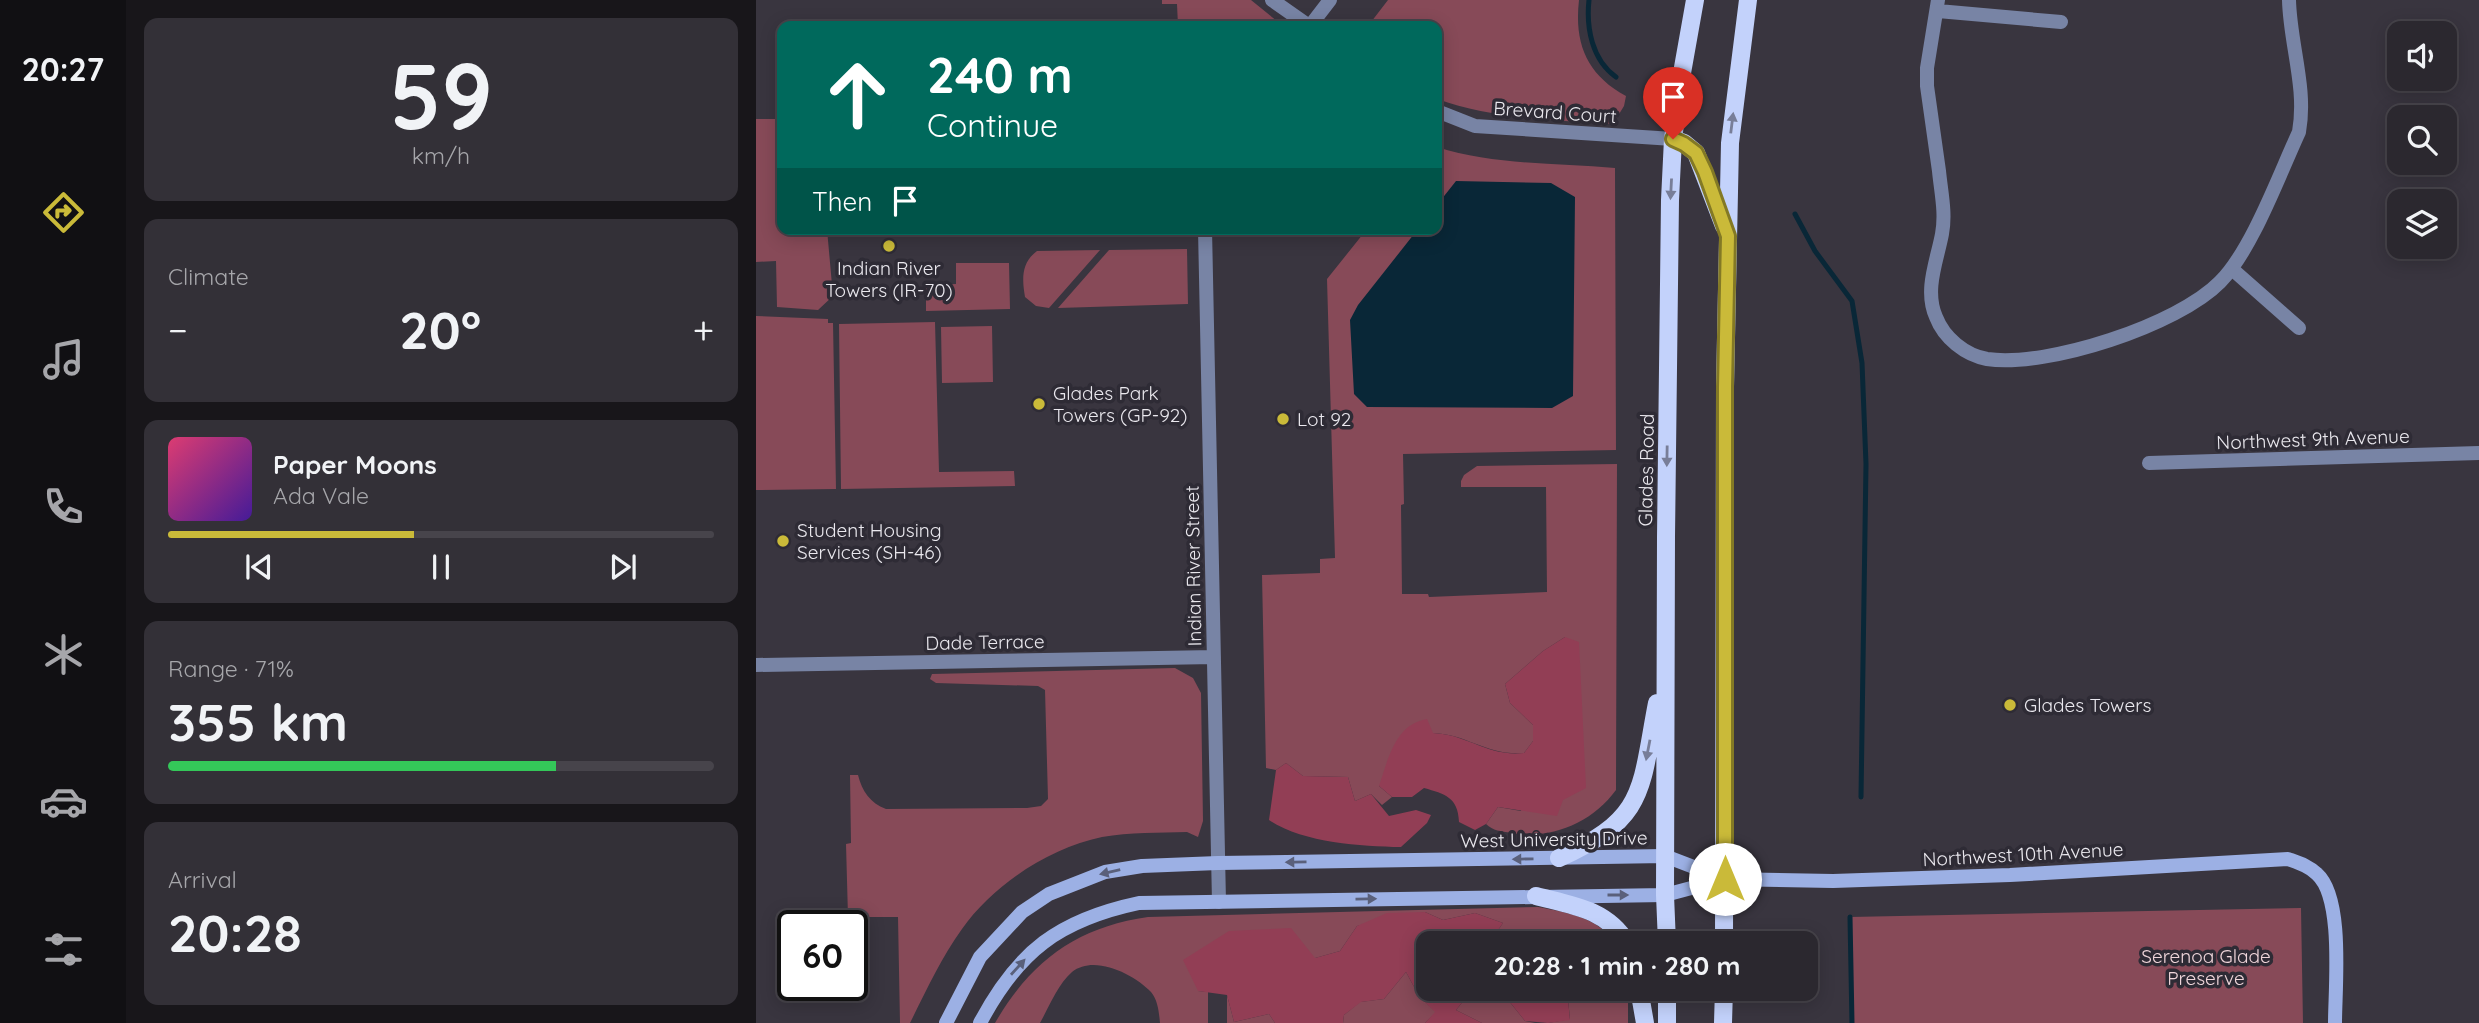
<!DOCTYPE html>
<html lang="en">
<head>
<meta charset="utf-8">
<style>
	body { margin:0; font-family:Quicksand,sans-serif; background:#333037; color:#f1f3f6; height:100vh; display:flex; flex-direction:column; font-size:26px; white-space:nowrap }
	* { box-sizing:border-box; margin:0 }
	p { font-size:23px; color:#a6a6aa }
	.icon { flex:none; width:38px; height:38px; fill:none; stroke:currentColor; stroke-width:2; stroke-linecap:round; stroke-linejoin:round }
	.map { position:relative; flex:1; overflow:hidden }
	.side { display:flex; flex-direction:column; gap:18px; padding:18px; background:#18161a; width:630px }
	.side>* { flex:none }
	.guide { position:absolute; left:21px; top:21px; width:665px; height:214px; border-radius:14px; box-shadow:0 4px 18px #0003,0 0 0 2px #47444b; background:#00695c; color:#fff; overflow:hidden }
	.buttons { position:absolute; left:1631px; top:21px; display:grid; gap:14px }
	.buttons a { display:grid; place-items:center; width:70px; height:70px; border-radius:14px; background:#2b282f; box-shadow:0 4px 18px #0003,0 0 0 2px #47444b; font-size:35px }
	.speed { position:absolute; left:21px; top:910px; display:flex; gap:14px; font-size:35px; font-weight:700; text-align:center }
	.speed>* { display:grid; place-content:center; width:91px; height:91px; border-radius:50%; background:#2b282f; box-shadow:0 4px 18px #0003,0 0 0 2px #47444b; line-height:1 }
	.speed .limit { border:4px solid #111; border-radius:10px; background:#fff; color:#111 }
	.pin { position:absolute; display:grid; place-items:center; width:60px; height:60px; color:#fff; margin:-72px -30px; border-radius:50% 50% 50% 0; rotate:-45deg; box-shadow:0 0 7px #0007 }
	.pin .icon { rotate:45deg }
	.me { position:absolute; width:77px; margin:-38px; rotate:0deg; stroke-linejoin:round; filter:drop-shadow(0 0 5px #0008) }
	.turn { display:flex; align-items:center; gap:24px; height:147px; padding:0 35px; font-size:32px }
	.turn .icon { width:91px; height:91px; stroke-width:2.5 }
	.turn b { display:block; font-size:49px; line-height:60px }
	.then { display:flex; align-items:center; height:66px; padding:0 35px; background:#0003; gap:14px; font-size:26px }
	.big { font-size:52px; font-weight:800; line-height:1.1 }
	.side .tile { flex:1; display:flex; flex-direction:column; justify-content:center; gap:10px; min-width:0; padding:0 24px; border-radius:14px; background:#333037 }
	.side .dial { align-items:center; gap:0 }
	.dial b { font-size:91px; line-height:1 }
	.song { display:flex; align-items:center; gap:21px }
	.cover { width:84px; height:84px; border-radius:10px; background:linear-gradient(135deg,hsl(340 70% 55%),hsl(260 70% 35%)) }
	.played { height:7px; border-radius:4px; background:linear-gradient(90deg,#caba39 45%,#47444b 45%) }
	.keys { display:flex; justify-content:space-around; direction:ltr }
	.heat { display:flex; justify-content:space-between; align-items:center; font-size:38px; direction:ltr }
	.charge { height:10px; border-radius:5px; background:linear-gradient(90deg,#34c759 71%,#47444b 0) }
	.trip { position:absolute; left:660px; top:931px; width:402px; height:70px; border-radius:14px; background:#2b282f; box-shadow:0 4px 18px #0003,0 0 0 2px #47444b; font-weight:800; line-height:70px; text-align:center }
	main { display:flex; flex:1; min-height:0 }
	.dock { display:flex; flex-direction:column; width:126px; justify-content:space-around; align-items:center; background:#111013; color:#a6a6aa }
	.dock .icon { width:49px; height:49px }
	.dock .active { color:#caba39 }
	.dock b { font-size:32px; color:#f1f3f6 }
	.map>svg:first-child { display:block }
	.green { fill:#874a58 }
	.forest { fill:#923e55 }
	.water { fill:#092737 }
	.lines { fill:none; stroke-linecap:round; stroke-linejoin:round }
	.stream { stroke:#092737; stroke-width:5 }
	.street { stroke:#7884a5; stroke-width:14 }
	.secondary { stroke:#9cb0e4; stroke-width:14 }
	.primary { stroke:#c3d2fb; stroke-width:18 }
	.oneway { fill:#787e98 }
	.oneway2 { fill:#5a607b }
	.route-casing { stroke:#837925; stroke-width:18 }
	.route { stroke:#caba39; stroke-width:12 }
	.poi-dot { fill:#caba39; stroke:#2e2b35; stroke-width:2.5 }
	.labels { text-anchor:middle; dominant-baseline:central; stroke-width:7; stroke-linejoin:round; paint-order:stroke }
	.street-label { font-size:19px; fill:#eae8ee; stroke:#2e2b35 }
	.poi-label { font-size:19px; fill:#eae8ee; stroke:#2e2b35; text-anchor:start }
	.park-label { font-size:19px; fill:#f0d6db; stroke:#2e2b35 }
</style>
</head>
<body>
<main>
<nav class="dock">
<b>20:27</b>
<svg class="icon active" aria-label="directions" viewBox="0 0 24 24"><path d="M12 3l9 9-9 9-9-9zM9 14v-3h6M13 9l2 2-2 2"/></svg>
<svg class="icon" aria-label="music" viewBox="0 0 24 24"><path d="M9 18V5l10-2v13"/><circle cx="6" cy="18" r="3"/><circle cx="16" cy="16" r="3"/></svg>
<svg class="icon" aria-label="phone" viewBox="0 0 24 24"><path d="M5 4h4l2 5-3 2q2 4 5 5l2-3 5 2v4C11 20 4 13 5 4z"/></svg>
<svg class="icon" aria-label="climate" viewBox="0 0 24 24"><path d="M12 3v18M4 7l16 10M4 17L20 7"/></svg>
<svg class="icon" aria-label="car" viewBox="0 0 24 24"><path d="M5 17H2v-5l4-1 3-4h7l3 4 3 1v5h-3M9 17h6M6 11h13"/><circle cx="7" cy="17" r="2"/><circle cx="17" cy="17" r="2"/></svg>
<svg class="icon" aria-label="filters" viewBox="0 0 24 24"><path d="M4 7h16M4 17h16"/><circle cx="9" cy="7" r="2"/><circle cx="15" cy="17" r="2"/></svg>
</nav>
<section class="side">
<div class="tile dial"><b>59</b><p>km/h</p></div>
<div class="tile"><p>Climate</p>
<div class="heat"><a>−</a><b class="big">20°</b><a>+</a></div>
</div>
<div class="tile">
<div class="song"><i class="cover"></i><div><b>Paper Moons</b><p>Ada Vale</p></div></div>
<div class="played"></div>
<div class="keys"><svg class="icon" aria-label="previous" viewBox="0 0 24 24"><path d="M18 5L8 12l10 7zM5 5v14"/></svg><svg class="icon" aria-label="pause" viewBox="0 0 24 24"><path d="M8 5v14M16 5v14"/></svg><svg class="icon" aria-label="next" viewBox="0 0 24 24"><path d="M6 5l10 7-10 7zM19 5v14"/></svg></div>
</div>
<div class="tile"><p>Range · 71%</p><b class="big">355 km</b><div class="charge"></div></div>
<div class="tile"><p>Arrival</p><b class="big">20:28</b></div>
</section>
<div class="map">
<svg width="1723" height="1023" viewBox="0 0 1723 1023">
	<rect width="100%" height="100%" fill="#39353f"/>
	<path class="green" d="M406 0H495L527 26H422L421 4H406Z
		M632 0H823C818 44 831 75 870 96L868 106 857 124C799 120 736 119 681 99V26H612Z
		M0 119H26V229H71L77 296 62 310 21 307 20 261 0 262Z
		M681 147C737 165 800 163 859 168L860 450 647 454 648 504 645 505 646 594H672L673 597 791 592 790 487H705V481L708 475 721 466 861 464 860 790C836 823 795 840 755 833 745 831 737 831 730 824L742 807 765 811 809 637 787 651 749 684 754 703 777 725V741L768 753C731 756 711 734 677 733L623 786 636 797 626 805 615 794 599 801 592 777 547 776 530 763 520 770 510 768 506 575 564 573V559L579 558 571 279 611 229H681Z
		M431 249 432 304 302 308 353 250Z
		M344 250 293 308 280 306 269 297C266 279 265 263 281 251Z
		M200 263H253L254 309 170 311V285L200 284Z
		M0 316 72 319V323H77L80 489 0 490Z
		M179 322 183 472 258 471 259 486 85 489 83 324Z
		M236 326 237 382 186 383 185 327Z
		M419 668 437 678 445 693 447 821 442 837 431 832C403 833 374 832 346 837 293 848 237 885 206 929 185 958 170 991 154 1023H144L142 917H92L90 844 95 843 94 775H102C106 791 114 803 130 809L271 808 285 806 292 799 289 690 282 686 180 683 174 679 176 674Z
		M782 907C813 913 840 917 860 943H733L747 923 719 913 687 920 669 912 601 926 584 951 442 991 452 992V1023H404C403 1013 402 1000 395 992 378 974 338 954 316 972 302 984 293 1007 284 1023H239C275 961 321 927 392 917Z
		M1545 908 1547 1023H1096L1094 917Z
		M650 972 663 996 680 1012 669 1023H587L588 1015 604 1002 628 999Z
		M717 989 753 1001 769 1021 779 1023H726L700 1010Z
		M811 989H872V1023H792L814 1019Z
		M471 995 478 1022 513 1014 519 1023H471Z"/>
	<path class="forest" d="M809 637 823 642 830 788 807 800 801 816 742 807 730 824 719 830 703 822C702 797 689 794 668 788L656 797H636L623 786C632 760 639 724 671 719L677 733C711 734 732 757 768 753L777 741V725L754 703 749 684 787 651Z
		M530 763 547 776 592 777 599 801 615 794 633 816 660 810 675 815 671 823 645 847C604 846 548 843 513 820L520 770Z
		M669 912 687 920 719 913 747 923 733 943H672V989H717L700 1010 726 1023H669L679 1012 663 996 650 972 628 999 605 1002 588 1015 587 1023H519L513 1014 478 1022 471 995 442 991 427 960 473 931 535 928 559 958 584 951 601 926 631 913Z
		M721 989H811L814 1020 792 1023 769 1021 753 1001Z"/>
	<path class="water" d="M700 181 795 183 819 197 817 396 796 408 611 407 598 394 594 320 602 305 662 229H681V205Z"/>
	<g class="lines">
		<path class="stream" d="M833 0C830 28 836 60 860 77
			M1039 214 1059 251 1096 301 1106 363 1110 464 1105 797
			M1094 917 1096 1023"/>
		<path class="street" d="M516 0 553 26
			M1182 0 1171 68V86C1175 115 1179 143 1183 171 1185 192 1190 213 1186 234 1181 261 1168 290 1180 317 1188 338 1209 355 1231 359 1291 368 1422 325 1464 282 1496 250 1523 175 1543 132 1551 88 1534 44 1533 0
			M1182 11 1305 22
			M554 26 574 0
			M681 111 719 126 917 139
			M449 229 463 902
			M1476 269 1543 328
			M1393 463 1723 453
			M0 665 458 657"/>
		<path class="secondary" d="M190 1023 224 957 266 912 293 894 349 872 386 866 462 863 909 856 969 879
			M224 1023C262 951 303 920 383 903L909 895 969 879 1077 881 1254 875 1532 859C1543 863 1553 866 1561 874 1588 898 1579 988 1579 1023"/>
		<path class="primary" d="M917 139 928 143 940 153 968 226
			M803 858C891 818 884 791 901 703
			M780 896C815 905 851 909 871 943
			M911 943 909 895 910 537 914 200 917 139 926 73 939 0
			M968 943 969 387 974 143 992 0
			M883 989 889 1023
			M911 1023V989
			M967 1023 968 989"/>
	</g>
	<defs><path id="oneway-solid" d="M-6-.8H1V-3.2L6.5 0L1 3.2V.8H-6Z" transform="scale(1.75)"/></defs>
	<g class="oneway">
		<use href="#oneway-solid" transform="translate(976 123) rotate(-83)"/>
		<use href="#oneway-solid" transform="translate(915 189) rotate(93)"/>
		<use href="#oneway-solid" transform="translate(911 456) rotate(91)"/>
		<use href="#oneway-solid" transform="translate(892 750) rotate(101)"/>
	</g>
	<g class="oneway2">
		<use href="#oneway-solid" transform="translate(767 859) rotate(179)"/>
		<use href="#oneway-solid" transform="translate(540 862) rotate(179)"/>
		<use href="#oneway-solid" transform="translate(354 872) rotate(167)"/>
		<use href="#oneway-solid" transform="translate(862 895)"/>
		<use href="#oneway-solid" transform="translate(610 899) rotate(-1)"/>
		<use href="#oneway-solid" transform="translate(262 967) rotate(-48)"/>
	</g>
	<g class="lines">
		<g class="route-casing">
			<path id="route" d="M917 139 928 144 940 153 949 172 972 236 969 387V879"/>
		</g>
		<use href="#route" class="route"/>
	</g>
	<g class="poi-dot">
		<circle cx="133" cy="246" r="7"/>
		<circle cx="283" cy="404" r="7"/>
		<circle cx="527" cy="419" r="7"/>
		<circle cx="27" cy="541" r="7"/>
		<circle cx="1254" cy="705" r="7"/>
	</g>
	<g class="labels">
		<g class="street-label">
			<text transform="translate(799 112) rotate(4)">Brevard Court</text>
			<text transform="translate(1557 439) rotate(-2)">Northwest 9th Avenue</text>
			<text transform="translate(890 470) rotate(-89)">Glades Road</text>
			<text transform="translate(437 566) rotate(-91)">Indian River Street</text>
			<text transform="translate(229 642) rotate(-1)">Dade Terrace</text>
			<text transform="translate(798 839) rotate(-1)">West University Drive</text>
			<text transform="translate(1267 854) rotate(-3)">Northwest 10th Avenue</text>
		</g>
		<g class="poi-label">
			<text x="133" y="268" text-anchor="middle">Indian River<tspan x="133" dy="22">Towers (IR-70)</tspan></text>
			<text x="297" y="393">Glades Park<tspan x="297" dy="22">Towers (GP-92)</tspan></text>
			<text x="541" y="419">Lot 92</text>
			<text x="41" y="530">Student Housing<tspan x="41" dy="22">Services (SH-46)</tspan></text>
			<text x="1268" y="705">Glades Towers</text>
		</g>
		<g class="park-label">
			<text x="1450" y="956">Serenoa Glade<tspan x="1450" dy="22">Preserve</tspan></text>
		</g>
	</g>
</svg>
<div class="buttons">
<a><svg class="icon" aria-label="sound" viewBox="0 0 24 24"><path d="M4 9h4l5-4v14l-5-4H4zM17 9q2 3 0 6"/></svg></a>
<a><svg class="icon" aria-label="search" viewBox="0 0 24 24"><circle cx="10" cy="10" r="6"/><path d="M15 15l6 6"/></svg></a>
<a><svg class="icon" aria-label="layers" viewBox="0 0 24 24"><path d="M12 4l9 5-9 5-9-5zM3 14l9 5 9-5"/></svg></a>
</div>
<div class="speed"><div class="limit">60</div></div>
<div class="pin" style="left:917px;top:139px;background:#d93025"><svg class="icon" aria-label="arrive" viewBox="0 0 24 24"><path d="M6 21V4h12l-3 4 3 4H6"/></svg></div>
<svg class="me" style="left:969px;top:879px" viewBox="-20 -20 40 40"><circle r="19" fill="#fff"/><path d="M0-13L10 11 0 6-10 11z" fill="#caba39"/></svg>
<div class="trip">20:28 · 1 min · 280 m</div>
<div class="guide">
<div class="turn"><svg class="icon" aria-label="ahead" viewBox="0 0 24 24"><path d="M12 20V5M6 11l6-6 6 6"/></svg><div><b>240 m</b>Continue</div></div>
<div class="then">Then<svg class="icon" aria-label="arrive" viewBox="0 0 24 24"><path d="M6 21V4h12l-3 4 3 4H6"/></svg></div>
</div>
</div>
</main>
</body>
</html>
